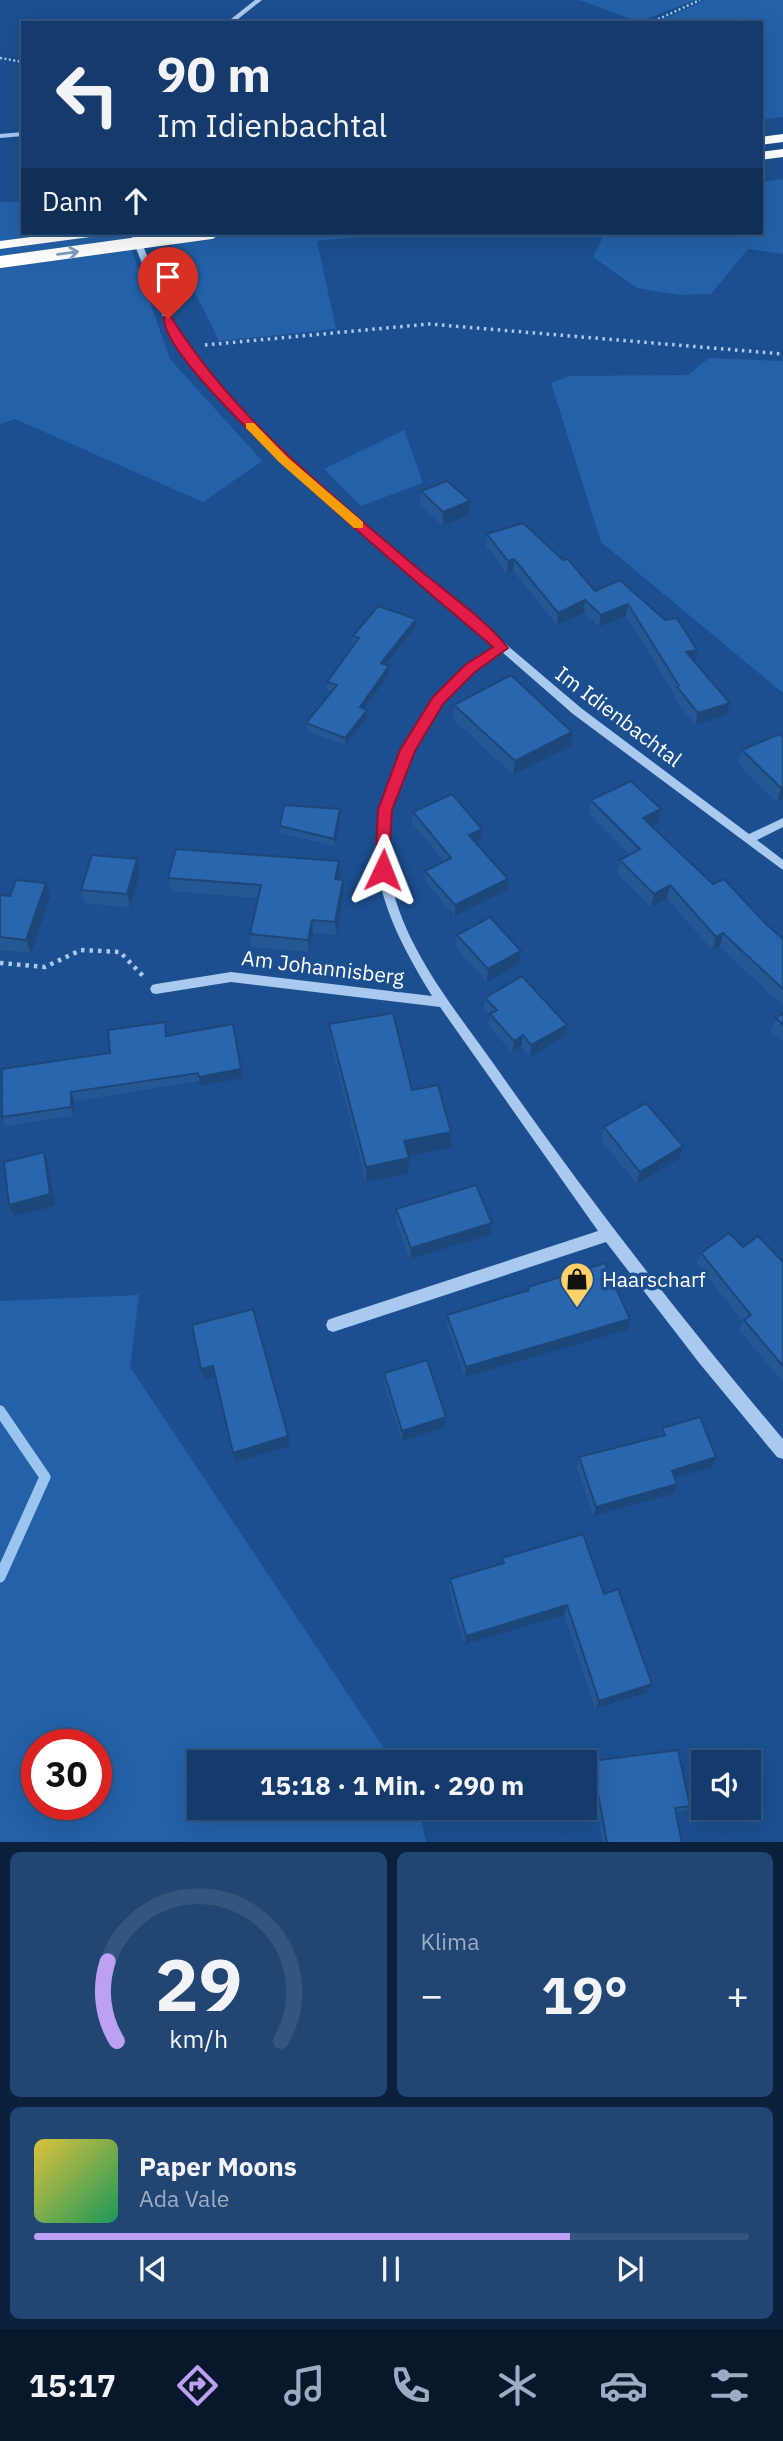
<!DOCTYPE html>
<html lang="de">
<head>
<meta charset="utf-8">
<style>
	body { margin:0; font-family:"IBM Plex Sans",sans-serif; background:#214673; color:#f1f3f6; height:100vh; display:flex; flex-direction:column; font-size:26px; white-space:nowrap }
	* { box-sizing:border-box; margin:0 }
	p { font-size:23px; color:#9dadc1 }
	.icon { flex:none; width:38px; height:38px; fill:none; stroke:currentColor; stroke-width:2; stroke-linecap:round; stroke-linejoin:round }
	.map { position:relative; height:1842px; overflow:hidden }
	.drawer { display:flex; flex-direction:column; gap:10px; padding:10px; background:#0b203b; flex:1 }
	.drawer>* { flex:none }
	.guide { position:absolute; left:21px; top:21px; width:742px; height:214px; border-radius:0px; box-shadow:0 7px 28px #0002,0 0 0 2px #33557e; background:#143b6b; color:#f1f3f6; overflow:hidden }
	.tools { position:absolute; left:691px; top:1750px; display:grid; gap:14px }
	.tools a { display:grid; place-items:center; width:70px; height:70px; border-radius:0px; background:#143b6b; box-shadow:0 7px 28px #0002,0 0 0 2px #33557e; font-size:35px }
	.speed { position:absolute; left:21px; top:1729px; display:flex; gap:14px; font-size:35px; font-weight:700; text-align:center }
	.speed>* { display:grid; place-content:center; width:91px; height:91px; border-radius:50%; background:#143b6b; box-shadow:0 7px 28px #0002,0 0 0 2px #33557e; line-height:1 }
	.speed .limit { border:10px solid #d22; background:#fff; color:#111 }
	.pin { position:absolute; display:grid; place-items:center; width:60px; height:60px; color:#fff; margin:-72px -30px; border-radius:50% 50% 50% 0; rotate:-45deg; box-shadow:0 0 7px #0007 }
	.pin .icon { rotate:45deg }
	.me { position:absolute; width:77px; margin:-38px; rotate:2deg; stroke-linejoin:round; filter:drop-shadow(0 0 5px #0008) }
	.turn { display:flex; align-items:center; gap:24px; height:147px; padding:0 21px; font-size:32px }
	.turn .icon { width:91px; height:91px; stroke-width:2.5 }
	.turn b { display:block; font-size:49px; line-height:60px }
	.then { display:flex; align-items:center; height:66px; padding:0 21px; background:#0003; gap:14px; font-size:26px }
	.big { font-size:52px; font-weight:700; line-height:1.1 }
	.drawer .widget { flex:1; display:flex; flex-direction:column; justify-content:center; gap:10px; min-width:0; padding:0 24px; border-radius:10px; background:#214673 }
	.drawer .dial { align-items:center; gap:0 }
	.dial svg { height:182px; overflow:visible; fill:none; stroke:#33557e; stroke-width:7; stroke-linecap:round; text-anchor:middle }
	.dial text { fill:#f1f3f6; stroke:none }
	.song { display:flex; align-items:center; gap:21px }
	.cover { width:84px; height:84px; border-radius:10px; background:linear-gradient(135deg,hsl(50 70% 55%),hsl(150 70% 35%)) }
	.played { height:7px; border-radius:4px; background:linear-gradient(90deg,#bca0f2 75%,#33557e 75%) }
	.keys { display:flex; justify-content:space-around; direction:ltr }
	.heat { display:flex; justify-content:space-between; align-items:center; font-size:38px; direction:ltr }
	.drawer .tiles { flex:1; display:grid; gap:10px; grid-template-columns:1fr 1fr }
	.widget:last-child { grid-column:span 2 }
	.trip { position:absolute; left:187px; top:1750px; width:410px; height:70px; border-radius:0px; background:#143b6b; box-shadow:0 7px 28px #0002,0 0 0 2px #33557e; font-weight:700; line-height:70px; text-align:center }
	.tabs { display:flex; height:112px; justify-content:space-around; align-items:center; background:#08182b; color:#9dadc1 }
	.tabs .icon { width:49px; height:49px }
	.tabs .selected { color:#bca0f2 }
	.tabs b { font-size:32px; color:#f1f3f6 }
	.map>svg:first-child { display:block }
	.green { fill:#2461a8; fill-rule:evenodd }
	.lines { fill:none; stroke-linecap:round; stroke-linejoin:round }
	.stream { stroke:#9cc4f0; stroke-width:11 }
	.path-far2 { stroke:#a9c9ee; stroke-width:2.5; stroke-dasharray:2 2.5; stroke-linecap:butt }
	.path-far1 { stroke:#a9c9ee; stroke-width:3.5; stroke-dasharray:2.5 4.5; stroke-linecap:butt }
	.path { stroke:#a9c9ee; stroke-width:4.5; stroke-dasharray:3.5 5; stroke-linecap:butt }
	.minor { fill:#a9c9ee; fill-rule:evenodd }
	.highway { fill:#fff; fill-rule:evenodd }
	.highway-bridge { stroke:#fff; stroke-width:12 }
	.wall { fill:#245895 }
	.shaded-wall { fill:#1d4779 }
	.building { fill:#2a66ad; stroke:#1d4779; stroke-width:2 }
	.oneway { stroke:#829ec1 }
	.route { fill:#e11d48; stroke:#92132f; stroke-width:2 }
	.slow { fill:#f59e0b }
	.labels { text-anchor:middle; dominant-baseline:central; stroke-width:7; stroke-linejoin:round; paint-order:stroke }
	.street-label { font-size:21px; fill:#fff; stroke:#1b4f8f }
	.poi-label { font-size:21px; fill:#fff; stroke:#1b4f8f; text-anchor:start }
</style>
</head>
<body>
<div class="map">
<svg width="783" height="1843" viewBox="0 0 783 1843">
	<rect width="100%" height="100%" fill="#1b4f8f"/>
	<path class="green" d="M580 0H695L639 22Z
		M705 0H783V117L761 120V23H656Z
		M783 179V254L748 249 711 294 679 295 637 288 593 257 605 233H761V182Z
		M0 202H23V233H126L170 359 262 461 203 502 15 419 0 424Z
		M165 233H405L317 241 336 329 219 341Z
		M709 358 783 361V693L601 542 551 383 569 376 688 375Z
		M404 430 423 483 361 506 324 469Z
		M139 1295 130 1367 393 1762H200V1808H419L426 1842H0V1301ZM37 1745H96V1804H37Z"/>
	<g class="lines">
		<path class="stream" d="M0 1411 45 1477 0 1577"/>
		<path class="path-far2" d="M650 23 700 0
			M0 58 23 62"/>
		<path class="path-far1" d="M205 345 429 324 783 354"/>
		<path class="path" d="M0 963 45 967 81 950 120 952 143 976"/>
		<path class="minor" d="M255 0H262L233 23H226Z
			M23 132V136L0 138V134Z
			M130 233H138L172 319 187 346 235 405 286 457 581 708 749 834 783 818V827L757 840 783 860V870L573 714 502 652C432 691 377 791 389 872 401 946 456 1010 498 1070 587 1197 682 1320 783 1439V1459L777 1457 700 1364 606 1242 333 1332 328 1330 326 1325 328 1320 333 1318 598 1231 440 1007 231 982 156 994 152 993 150 989 152 985 156 984 231 972 432 996C409 958 386 918 378 873 363 792 425 686 496 647L280 461 229 409 179 347 164 319Z"/>
		<path class="highway" d="M783 134V142L761 145V137Z
			M783 149V157L761 160V152Z
			M62 233H97L90 237 0 249V241Z"/>
		<path class="highway-bridge" d="M0 262 211 233"/>
	</g>
	<path class="wall" d="M421 491 470 501 469 515 443 526 420 505Z
		M487 534 595 591 620 580 695 662 730 703 727 715 695 725 674 699 675 695 626 616 599 627 584 613 557 625 513 571 507 573 486 546Z
		M416 619V626L386 665 389 666V673L364 709 367 710V717L345 745 307 731 306 723 332 691 327 689V682L354 644H353V636Z
		M454 705 571 746 513 775 453 719Z
		M779 734 783 799 777 802 738 764 742 750Z
		M591 800 661 809 658 823 651 826 713 884 766 924 783 939V1002L781 1004 720 947 712 950 667 898 651 907 617 874 620 860 630 855 589 814Z
		M413 812 482 829 481 839 475 842 508 879 507 890 455 916 425 881V871L444 861 412 823Z
		M340 816 335 846 280 833V826Z
		M140 873 130 908 85 903 81 890Z
		M340 874 339 879 344 892 336 935 313 933 309 952 251 947 250 934 258 898 171 891 168 878Z
		M0 895 50 896 31 953 1 950 0 954Z
		M457 935 521 951 519 964 487 982 456 948Z
		M485 998 565 1036 530 1057 521 1047 512 1052 489 1026 490 1015 484 1009Z
		M783 1013V1042L771 1031 776 1018Z
		M165 1022 167 1036 243 1078 200 1086V1081L74 1101V1116L5 1126 2 1117Z
		M329 1024 412 1090 451 1132V1148L408 1156V1174L366 1182 330 1040Z
		M604 1127 680 1158 637 1184 601 1140Z
		M396 1209 490 1235 410 1259 396 1221Z
		M743 1247 783 1262V1379L781 1380 739 1330 743 1322 697 1264 701 1253Z
		M528 1287 630 1319 627 1330 465 1377 447 1326V1315L527 1291Z
		M384 1373 446 1417V1427L402 1441 384 1383Z
		M662 1428 712 1467 675 1478 673 1494 593 1516 577 1467 579 1457 659 1436Z
		M502 1558 604 1594 647 1693 595 1709 564 1615 464 1645 449 1590 450 1579 501 1564Z
		M592 1761 690 1806 685 1811 676 1812 682 1843H603L589 1767Z"/>
	<path class="shaded-wall" d="M470 501 469 515 443 526V512Z
		M514 559 513 571 507 573 508 561Z
		M585 600 584 613 557 625 558 613Z
		M628 604 626 616 599 627 601 615Z
		M416 619V626L381 671V663Z
		M697 650 695 662 686 652Z
		M389 666V673L360 715V707Z
		M730 703 727 715 695 725 698 713Z
		M367 710V717L345 745V738Z
		M572 732 571 746 513 775 515 761Z
		M783 787V799L777 802 781 788Z
		M340 809V816L335 846 334 839Z
		M661 809 658 823 640 832 643 818Z
		M482 829 481 839 468 845 469 835Z
		M137 859 140 873 130 908 127 894Z
		M339 861 340 874 335 892V879Z
		M508 879 507 890 455 916V905Z
		M343 880 344 892 336 935 335 922Z
		M46 883 50 896 31 953 26 940Z
		M670 885 667 898 651 907 654 894Z
		M312 920 313 933 309 952 308 940Z
		M723 933 720 947 712 950 716 937Z
		M521 951 519 964 487 982 488 969Z
		M567 1025 565 1036 530 1057 531 1045Z
		M523 1035 521 1047 512 1052 514 1041Z
		M241 1069 243 1078 200 1086 199 1077Z
		M71 1092 74 1101V1116L71 1107Z
		M451 1132V1148L404 1157V1141Z
		M683 1146 680 1158 637 1184 640 1172Z
		M44 1152 48 1164 55 1206 14 1216 9 1205Z
		M409 1158 408 1174 366 1182V1167Z
		M492 1223 490 1235 410 1259 411 1248Z
		M630 1319 627 1330 465 1377 466 1367Z
		M213 1366 216 1376 204 1379 201 1369Z
		M446 1417V1427L402 1441V1431Z
		M288 1436 290 1446 236 1462 233 1453Z
		M716 1457 712 1467 668 1480 672 1471Z
		M677 1484 673 1494 593 1516 596 1507Z
		M567 1605 564 1615 464 1645 466 1636Z
		M652 1684 647 1693 595 1709 599 1701Z"/>
	<path class="building" d="M447 481 470 501 443 512 421 491Z
		M523 523 563 560 568 559 595 591 620 580 665 620 677 618 697 650 686 652 730 703 698 713 677 687 679 686 628 604 601 615 585 600 558 613 514 559 508 561 487 534Z
		M378 606 416 619 381 663 389 666 360 707 367 710 345 738 306 723 337 685 327 682 359 638 353 636Z
		M511 675 572 732 515 761 454 705Z
		M779 734 783 737V787L781 788 742 750Z
		M631 781 661 809 643 818 713 884 724 879 766 924 783 939V989L723 933 716 937 670 885 654 894 620 860 640 849 591 800Z
		M452 794 482 829 469 835 508 879 455 905 425 871 451 858 413 812Z
		M284 805 340 809 334 839 280 826Z
		M176 849 339 861 335 879 343 880 335 922 312 920 308 940 250 934 261 885 168 878Z
		M92 855 137 859 127 894 81 890Z
		M16 880 46 883 26 940 0 937V895L10 896Z
		M490 917 521 951 488 969 457 935Z
		M522 976 567 1025 531 1045 523 1035 514 1041 490 1014 497 1010 485 998Z
		M393 1013 412 1090 438 1085 451 1132 404 1141 409 1158 366 1167 329 1024Z
		M783 1013V1025L776 1018Z
		M165 1022 166 1036 233 1024 241 1069 199 1077 198 1073 71 1092V1107L2 1117V1069L110 1053 108 1030Z
		M646 1103 683 1146 640 1172 604 1127Z
		M44 1152 50 1194 9 1205 4 1162Z
		M476 1185 492 1223 411 1248 396 1209Z
		M729 1233 743 1247 758 1236 783 1262V1366L744 1320 751 1315 701 1253Z
		M605 1263 630 1319 466 1367 447 1315 529 1290 528 1287Z
		M253 1309 288 1436 233 1453 213 1366 201 1369 192 1325Z
		M427 1360 446 1417 402 1431 384 1373Z
		M700 1417 716 1457 672 1471 677 1484 596 1507 579 1457 665 1435 662 1428Z
		M583 1534 604 1594 618 1589 652 1684 599 1701 567 1605 466 1636 450 1579 504 1563 502 1558Z
		M678 1750 690 1806 675 1808 682 1843H607L592 1761Z"/>
	<defs><path id="oneway-shaft" d="M-6 0H5M1.5-3L5.5 0L1.5 3" fill="none" stroke-width="1.6" stroke-linecap="round" stroke-linejoin="round" transform="scale(1.75)"/></defs>
	<use class="oneway" href="#oneway-shaft" transform="translate(68 253) rotate(-8)"/>
	<path class="route" d="M164 317H171C234 418 327 491 416 567 443 590 488 621 508 648L475 672 443 704 415 751 392 810 388 874 383 875 375 870 378 810 400 750 433 697 465 665 493 647C441 602 160 372 164 317Z"/>
	<path class="slow" d="M246 423H254L287 457 363 522V528H354L279 462 246 428Z"/>
	<defs>
		<g id="shop-pin" transform="scale(1.75)"><path d="M0 17L-7.5 6A9.5 9.5 0 1 1 7.5 6Z" fill="#ffd166" stroke="#1b4f8f"/><path d="M-5-2.5h2.3a2.7 3.5 0 0 1 5.4 0H5L5.5 6h-11ZM-1.5-2.5h3a1.5 2.3 0 0 0-3 0Z" fill="#111"/></g>
	</defs>
	<g fill-rule="evenodd">
		<use href="#shop-pin" x="577" y="1279"/>
	</g>
	<g class="labels">
		<g class="street-label">
			<text transform="translate(619 716) rotate(37)">Im Idienbachtal</text>
			<text transform="translate(323 967) rotate(7)">Am Johannisberg</text>
		</g>
		<g class="poi-label">
			<text x="602" y="1279">Haarscharf</text>
		</g>
	</g>
</svg>
<div class="tools">
<a><svg class="icon" aria-label="sound" viewBox="0 0 24 24"><path d="M4 9h4l5-4v14l-5-4H4zM17 9q2 3 0 6"/></svg></a>
</div>
<div class="speed"><div class="limit">30</div></div>
<div class="pin" style="left:168px;top:319px;background:#d93025"><svg class="icon" aria-label="arrive" viewBox="0 0 24 24"><path d="M6 21V4h12l-3 4 3 4H6"/></svg></div>
<svg class="me" style="left:383px;top:870px" viewBox="-20 -20 40 40"><path d="M0-17L14 15 0 8-14 15z" fill="#e11d48" stroke="#fff" stroke-width="4"/></svg>
<div class="trip">15:18 · 1 Min. · 290 m</div>
<div class="guide">
<div class="turn"><svg class="icon" aria-label="left" viewBox="0 0 24 24"><path d="M17 20v-9H6M10 6l-5 5 5 5"/></svg><div><b>90 m</b>Im Idienbachtal</div></div>
<div class="then">Dann<svg class="icon" aria-label="ahead" viewBox="0 0 24 24"><path d="M12 20V5M6 11l6-6 6 6"/></svg></div>
</div>
</div>
<section class="drawer">
<div class="tiles">
<div class="widget dial"><svg viewBox="0 0 100 80">
<path d="M14 69A42 42 0 1 1 86 69"/>
<path d="M14 69A42 42 0 0 1 10 34" stroke="#bca0f2"/>
<text x="50" y="56" font-size="32" font-weight="700">29</text>
<text x="50" y="72" font-size="11">km/h</text>
</svg></div>
<div class="widget"><p>Klima</p>
<div class="heat"><a>−</a><b class="big">19°</b><a>+</a></div>
</div>
<div class="widget">
<div class="song"><i class="cover"></i><div><b>Paper Moons</b><p>Ada Vale</p></div></div>
<div class="played"></div>
<div class="keys"><svg class="icon" aria-label="previous" viewBox="0 0 24 24"><path d="M18 5L8 12l10 7zM5 5v14"/></svg><svg class="icon" aria-label="pause" viewBox="0 0 24 24"><path d="M8 5v14M16 5v14"/></svg><svg class="icon" aria-label="next" viewBox="0 0 24 24"><path d="M6 5l10 7-10 7zM19 5v14"/></svg></div>
</div>
</div>
</section>
<nav class="tabs">
<b>15:17</b>
<svg class="icon selected" aria-label="directions" viewBox="0 0 24 24"><path d="M12 3l9 9-9 9-9-9zM9 14v-3h6M13 9l2 2-2 2"/></svg>
<svg class="icon" aria-label="music" viewBox="0 0 24 24"><path d="M9 18V5l10-2v13"/><circle cx="6" cy="18" r="3"/><circle cx="16" cy="16" r="3"/></svg>
<svg class="icon" aria-label="phone" viewBox="0 0 24 24"><path d="M5 4h4l2 5-3 2q2 4 5 5l2-3 5 2v4C11 20 4 13 5 4z"/></svg>
<svg class="icon" aria-label="climate" viewBox="0 0 24 24"><path d="M12 3v18M4 7l16 10M4 17L20 7"/></svg>
<svg class="icon" aria-label="car" viewBox="0 0 24 24"><path d="M5 17H2v-5l4-1 3-4h7l3 4 3 1v5h-3M9 17h6M6 11h13"/><circle cx="7" cy="17" r="2"/><circle cx="17" cy="17" r="2"/></svg>
<svg class="icon" aria-label="filters" viewBox="0 0 24 24"><path d="M4 7h16M4 17h16"/><circle cx="9" cy="7" r="2"/><circle cx="15" cy="17" r="2"/></svg>
</nav>
</body>
</html>
